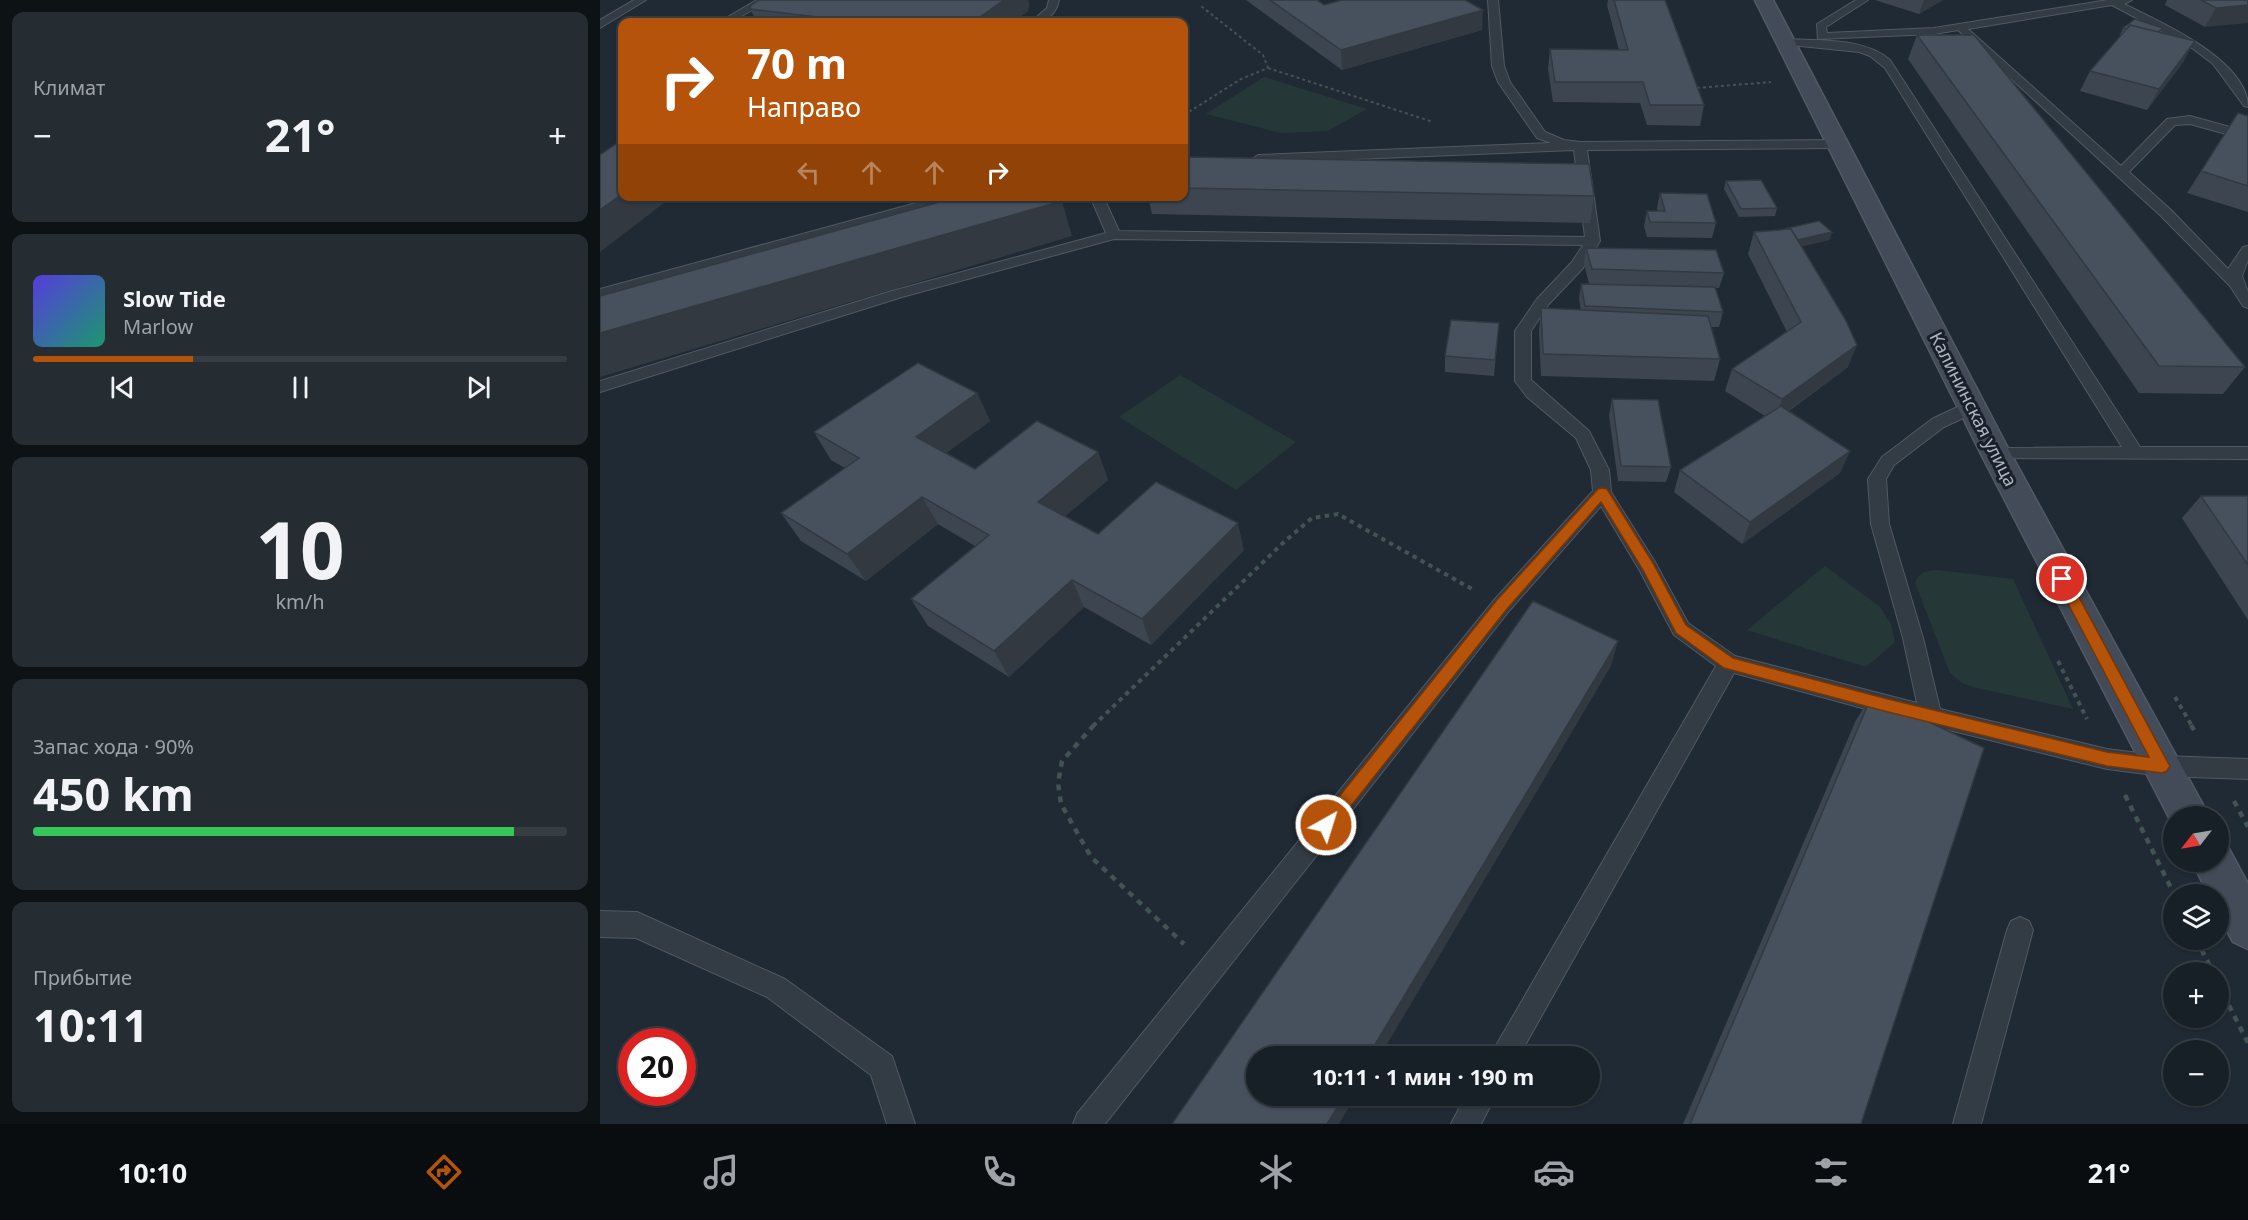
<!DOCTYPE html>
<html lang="ru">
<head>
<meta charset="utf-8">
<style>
	body { margin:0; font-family:"Noto Sans",sans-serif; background:#252d33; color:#f1f3f6; height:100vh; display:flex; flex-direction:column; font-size:22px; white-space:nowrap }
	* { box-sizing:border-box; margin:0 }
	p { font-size:20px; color:#9fa3a7 }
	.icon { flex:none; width:33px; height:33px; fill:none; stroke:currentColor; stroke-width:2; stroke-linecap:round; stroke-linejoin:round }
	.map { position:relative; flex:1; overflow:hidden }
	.side { display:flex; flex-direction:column; gap:12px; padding:12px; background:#0d1215; width:600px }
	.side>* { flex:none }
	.top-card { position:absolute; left:18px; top:18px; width:570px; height:183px; border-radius:12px; box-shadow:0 2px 4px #0004,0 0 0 2px #363e44; background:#b45309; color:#fff; overflow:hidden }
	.needle { width:39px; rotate:239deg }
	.tools { position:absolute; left:1563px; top:806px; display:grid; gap:12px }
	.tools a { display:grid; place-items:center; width:66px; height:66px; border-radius:50%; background:#182027; box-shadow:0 2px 4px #0004,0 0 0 2px #363e44; font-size:30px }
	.speed { position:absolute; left:18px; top:1028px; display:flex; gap:12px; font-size:30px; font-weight:700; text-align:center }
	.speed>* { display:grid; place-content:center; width:78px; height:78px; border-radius:50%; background:#182027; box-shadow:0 2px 4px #0004,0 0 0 2px #363e44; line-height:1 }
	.speed .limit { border:9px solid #d22; background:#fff; color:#111 }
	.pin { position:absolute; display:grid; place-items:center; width:51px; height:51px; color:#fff; margin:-26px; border:3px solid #fff; border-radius:50%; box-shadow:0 2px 6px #0007 }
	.me { position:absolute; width:66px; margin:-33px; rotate:39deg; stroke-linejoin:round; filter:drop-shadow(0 0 4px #0008) }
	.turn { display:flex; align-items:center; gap:21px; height:126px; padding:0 30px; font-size:27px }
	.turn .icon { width:78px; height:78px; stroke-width:2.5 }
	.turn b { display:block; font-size:42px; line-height:51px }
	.lanes { display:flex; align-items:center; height:57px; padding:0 30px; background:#0003; justify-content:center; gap:30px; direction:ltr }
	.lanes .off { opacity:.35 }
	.big { font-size:45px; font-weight:700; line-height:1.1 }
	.side .card { flex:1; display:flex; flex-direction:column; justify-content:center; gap:9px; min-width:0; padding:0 21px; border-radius:12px; background:#252d33 }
	.side .dial { align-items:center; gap:0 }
	.dial b { font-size:78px; line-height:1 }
	.song { display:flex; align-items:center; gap:18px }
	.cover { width:72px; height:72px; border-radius:9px; background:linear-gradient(135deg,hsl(250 70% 55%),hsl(160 70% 35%)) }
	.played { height:6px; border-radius:3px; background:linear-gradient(90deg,#b45309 30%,#363e44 30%) }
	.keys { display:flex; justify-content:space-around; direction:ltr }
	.heat { display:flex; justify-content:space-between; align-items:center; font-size:33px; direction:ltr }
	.charge { height:9px; border-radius:4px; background:linear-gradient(90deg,#34c759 90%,#363e44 0) }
	.trip { position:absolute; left:646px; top:1046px; width:354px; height:60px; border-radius:30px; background:#182027; box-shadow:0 2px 4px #0004,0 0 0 2px #363e44; font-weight:700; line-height:60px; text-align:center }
	.tab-bar { display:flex; height:96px; justify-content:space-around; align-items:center; background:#0a0d10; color:#9fa3a7 }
	.tab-bar .icon { width:42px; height:42px }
	.tab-bar .selected { color:#b45309 }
	.tab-bar b { font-size:27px; color:#f1f3f6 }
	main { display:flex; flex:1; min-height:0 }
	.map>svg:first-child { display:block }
	.green { fill:#253837 }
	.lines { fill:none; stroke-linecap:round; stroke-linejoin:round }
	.service-casing { stroke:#515963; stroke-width:2 }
	.secondary-casing { stroke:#515963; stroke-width:3 }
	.path-far2 { stroke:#425354; stroke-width:2; stroke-dasharray:3 3; stroke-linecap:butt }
	.path-far1 { stroke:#425354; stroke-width:4; stroke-dasharray:4.5 4.5; stroke-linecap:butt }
	.path { stroke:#425354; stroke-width:4.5; stroke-dasharray:6 6; stroke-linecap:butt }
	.service { fill:#333b45; fill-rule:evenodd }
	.secondary { fill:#424b57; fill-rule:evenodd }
	.wall { fill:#3d4650 }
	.shaded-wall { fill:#323941 }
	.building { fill:#47515d; stroke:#323941; stroke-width:1.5 }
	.route { fill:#b45309; stroke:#753606; stroke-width:1.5 }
	.labels { text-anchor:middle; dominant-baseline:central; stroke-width:6; stroke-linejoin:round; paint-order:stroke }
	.street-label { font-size:18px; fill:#adb6c2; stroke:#192029 }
</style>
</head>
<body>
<main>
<section class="side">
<div class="card"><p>Климат</p>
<div class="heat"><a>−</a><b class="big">21°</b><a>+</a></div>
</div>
<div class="card">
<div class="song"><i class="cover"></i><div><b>Slow Tide</b><p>Marlow</p></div></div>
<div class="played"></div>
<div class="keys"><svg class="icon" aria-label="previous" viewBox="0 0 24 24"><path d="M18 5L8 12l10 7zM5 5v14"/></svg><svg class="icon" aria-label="pause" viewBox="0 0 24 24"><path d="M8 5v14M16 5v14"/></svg><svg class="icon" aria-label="next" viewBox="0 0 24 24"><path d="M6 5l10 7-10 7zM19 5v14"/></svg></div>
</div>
<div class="card dial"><b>10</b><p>km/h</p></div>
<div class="card"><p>Запас хода · 90%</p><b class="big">450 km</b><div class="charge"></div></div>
<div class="card"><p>Прибытие</p><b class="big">10:11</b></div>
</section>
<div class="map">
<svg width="1648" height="1124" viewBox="0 0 1648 1124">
	<rect width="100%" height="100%" fill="#202a34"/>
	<path class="green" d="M664 77 767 109 728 131 681 133 606 114Z
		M580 375 696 442 636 490 519 417Z
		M1225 566 1280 607 1291 624 1295 642 1266 667 1147 630Z
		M1337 570 1413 579 1473 709 1373 687 1362 683 1350 673 1315 583C1319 572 1325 571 1337 570Z"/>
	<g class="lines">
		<g class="service-casing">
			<path id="service" d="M34 0H46L0 28V20Z
				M157 0H170L131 22H119Z
				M449 0H459C456 15 446 22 431 22L447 8Z
				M888 0H898L904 66 910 82 945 132 964 140 980 142 1237 140 1243 144 1237 148 987 150 1000 241 983 268 948 305 931 331V380L989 431 1009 470 1011 492 1055 562 1088 623 1135 656 1317 703 1303 638 1271 524 1268 479 1282 457 1332 419 1366 403H1378L1380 407 1378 411 1344 427 1294 465 1286 479 1289 524 1323 638 1340 709 1507 749 1562 756 1648 759V779L1562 776 1507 769 1284 714 1134 673 919 1056H890L1116 666 1074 635 1040 571 1001 506 909 611 505 1124H473L477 1114 895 599 993 491 991 470 976 438 927 397 915 381V331L937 299 972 262 983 245 514 239 302 297 0 392V381L292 291 506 233 490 196H503L519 231 985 237 974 150 658 163 652 159 658 155 951 143 937 138 898 82 892 66Z
				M1256 0H1268L1226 27 1227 33 1334 28 1508 0H1532L1524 4C1560 22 1648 60 1648 107L1644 106 1613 64 1592 48 1512 5 1368 29 1521 166 1567 119 1590 116 1648 132V140L1590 124 1575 125 1529 172 1571 210 1628 269 1643 247 1648 246V260L1642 276 1648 292V308L1643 306 1630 286 1561 216 1358 30 1334 34 1218 39 1217 24Z
				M1185 39C1218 41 1264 37 1290 60L1540 447H1648V459L1390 458 1387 454 1390 450 1396 448 1522 447 1285 68 1270 56 1259 52 1181 44 1180 42Z
				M342 196H365L364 199 0 299V289Z
				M0 911 37 912 185 979 292 1056 315 1124H287L271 1075 167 997 36 938 0 937Z
				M1420 917 1429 921 1433 930 1381 1124H1353L1407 930 1411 921Z
				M866 1095H896L881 1124H851Z"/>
		</g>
		<g class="secondary-casing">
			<path id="secondary" d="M1155 0H1173L1411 454 1609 816H1574V827L1381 454Z
				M1618 843 1628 847 1648 884V949L1633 942 1618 914V894H1608L1592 861H1618Z"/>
		</g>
		<path class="path-far2" d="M668 68 833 122
			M1097 88 1171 82
			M584 115 641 79 668 68 663 55 601 6"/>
		<path class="path-far1" d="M1458 661 1487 719
			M1575 697 1592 726
			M493 726 684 542 712 518 738 514 872 589"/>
		<path class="path" d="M494 725 462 761 458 783 461 804 491 857 584 944
			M1591 725 1595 732
			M1525 795 1574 894
			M1634 801 1648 827
			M1596 939 1613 972
			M1618 984 1648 1043"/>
		<use href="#service" class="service"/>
		<use href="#secondary" class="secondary"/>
	</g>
	<path class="wall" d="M159 0H428L429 4 428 11 413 22H157L150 9Z
		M646 0H717L724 5 882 30 742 70Z
		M1008 0H1065L1104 105 1100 126 1047 125 1040 103 953 102 948 69 950 49 1019 50 1007 5Z
		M1275 0H1343L1319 14Z
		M1567 0H1648L1605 27 1565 5Z
		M1523 28H1563L1561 33 1584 61 1547 110 1480 91 1490 71 1521 35H1520Z
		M1317 35 1645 367 1623 394 1539 393 1308 59Z
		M1638 113 1648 116V212L1587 193Z
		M584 157 994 196 990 223 552 214 548 196H584Z
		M1126 181 1177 208 1175 216 1139 217 1124 189Z
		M1060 193 1116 223 1112 238 1047 237 1044 226 1047 211H1058L1057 208Z
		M1154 232H1232L1229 240 1201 246 1248 367 1189 411 1250 451 1240 473 1142 544 1074 492 1080 470 1165 416 1125 391 1132 369 1187 332 1148 254Z
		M986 248 1124 273 1119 288H1115L1123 312 1119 327H1111L1120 359 1114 381 941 376 939 331 941 308 981 310 979 299 981 284H989L984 263Z
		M899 323 894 376 845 372V356Z
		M377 393 390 421 346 453 375 469 498 452 508 480 465 516 498 534 644 550 551 645 484 607 409 677 328 626 311 599 375 546 338 524 266 581 201 541 181 513 245 468 231 460 214 432Z
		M1012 399 1071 467 1066 482 1018 481 1009 415Z
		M1601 496H1648V620L1582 518Z
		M1272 695 1261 1124H1083L1256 720Z"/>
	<path class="shaded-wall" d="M404 0H428L429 4 428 11 413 22H373Z
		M1324 0H1343L1319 14Z
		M1648 5V23L1605 27 1616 8Z
		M883 10 882 30 742 70 741 50Z
		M1595 41 1584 61 1547 110 1559 89Z
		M22 194V196H73L0 252V210Z
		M462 201 472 236 0 377V333Z
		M1232 232 1229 240 1184 251 1187 243Z
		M1257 345 1248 367 1174 421 1182 399Z
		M377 393 390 421 331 464 316 437Z
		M1250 451 1240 473 1142 544 1150 522Z
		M498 452 508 480 450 529 438 502Z
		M322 497 338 524 266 581 247 554Z
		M638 523 644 550 551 645 542 619Z
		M472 580 484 607 409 677 394 651Z
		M1018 641 1011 666 780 1056H768Z
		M745 1095H756L739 1124H727Z"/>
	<path class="building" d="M159 0H404L373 22H260L150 9 151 5Z
		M670 0H717L724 5 742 0H865L883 10 741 50Z
		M1014 0H1065L1104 105H1050L1043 82H955L950 49 1028 50Z
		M1601 0H1648V5L1616 8Z
		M1535 19 1563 28 1558 32 1530 25 1527 29 1523 28Z
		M1530 25 1595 41 1559 89 1490 71Z
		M1317 35H1374L1645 367 1559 366Z
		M1638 113 1648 116V186L1601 171Z
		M22 140V194L0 210V155Z
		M584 157 989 164 994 196 584 188Z
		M1161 180 1177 208 1141 209 1126 181Z
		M1060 193 1107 194 1116 223 1050 222 1047 211H1065Z
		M361 196H459L462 201 0 333V296Z
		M1219 221 1232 232 1198 240 1191 229H1184Z
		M1191 229 1245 319 1257 345 1182 399 1132 369 1201 322 1154 232Z
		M986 248 1116 250 1124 273 992 269Z
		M981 284 1115 287 1123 312 985 306Z
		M941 308 1108 316 1120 359 943 354Z
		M851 320 899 323 895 360 845 356Z
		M318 363 377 393 316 437 375 469 437 421 498 452 438 502 498 534 556 482 638 523 542 619 472 580 394 651 311 599 389 535 322 497 247 554 181 513 259 458 214 432Z
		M1012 399 1058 400 1071 467 1021 466Z
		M1181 406 1250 451 1150 522 1080 470Z
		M1601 496H1648V565Z
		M933 601 1018 641 768 1056H657V1095H745L727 1124H572Z
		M1272 695 1384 748 1261 1124H1090Z"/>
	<path class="route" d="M1002 488 1007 489 1053 563 1086 625 1133 658 1284 698 1507 752 1549 757 1455 579 1462 574 1467 575 1567 761 1570 766 1567 771 1562 773 1507 766 1284 711 1124 668 1076 633 1043 570 1001 502 907 609 732 830 726 832 721 830 718 825 721 819 896 601 998 489Z"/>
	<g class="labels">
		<g class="street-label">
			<text transform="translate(1374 409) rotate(63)">Калининская улица</text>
		</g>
	</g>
</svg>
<div class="tools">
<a><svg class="needle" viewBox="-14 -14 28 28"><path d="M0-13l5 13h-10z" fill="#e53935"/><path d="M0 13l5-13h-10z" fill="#9fa3a7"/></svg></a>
<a><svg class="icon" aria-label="layers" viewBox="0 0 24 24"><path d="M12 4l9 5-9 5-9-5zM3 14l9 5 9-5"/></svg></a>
<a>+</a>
<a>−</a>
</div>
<div class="speed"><div class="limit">20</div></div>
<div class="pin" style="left:1462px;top:579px;background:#d93025"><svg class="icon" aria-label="arrive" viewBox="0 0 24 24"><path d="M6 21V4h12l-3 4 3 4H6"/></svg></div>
<svg class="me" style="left:726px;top:825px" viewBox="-20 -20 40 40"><circle r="17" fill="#b45309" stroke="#fff" stroke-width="3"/><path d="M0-11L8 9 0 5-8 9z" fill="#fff"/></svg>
<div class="trip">10:11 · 1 мин · 190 m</div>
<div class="top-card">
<div class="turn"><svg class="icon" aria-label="right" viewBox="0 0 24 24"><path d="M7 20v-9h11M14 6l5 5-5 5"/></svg><div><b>70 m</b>Направо</div></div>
<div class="lanes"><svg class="icon off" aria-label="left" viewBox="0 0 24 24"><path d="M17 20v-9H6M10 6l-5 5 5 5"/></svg><svg class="icon off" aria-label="ahead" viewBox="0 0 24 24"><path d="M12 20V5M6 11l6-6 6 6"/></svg><svg class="icon off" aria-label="ahead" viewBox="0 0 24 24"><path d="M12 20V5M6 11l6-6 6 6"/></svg><svg class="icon" aria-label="right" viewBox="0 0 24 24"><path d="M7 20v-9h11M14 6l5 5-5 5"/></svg></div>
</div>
</div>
</main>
<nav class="tab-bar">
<b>10:10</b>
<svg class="icon selected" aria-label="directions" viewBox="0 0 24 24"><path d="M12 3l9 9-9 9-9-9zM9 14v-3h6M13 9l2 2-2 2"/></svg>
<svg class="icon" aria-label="music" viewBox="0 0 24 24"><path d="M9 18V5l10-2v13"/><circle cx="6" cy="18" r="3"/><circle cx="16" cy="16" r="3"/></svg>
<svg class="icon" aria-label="phone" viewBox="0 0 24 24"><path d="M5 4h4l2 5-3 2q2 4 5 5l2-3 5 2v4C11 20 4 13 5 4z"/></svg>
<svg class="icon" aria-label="climate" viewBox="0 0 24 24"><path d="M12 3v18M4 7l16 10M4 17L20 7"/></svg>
<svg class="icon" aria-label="car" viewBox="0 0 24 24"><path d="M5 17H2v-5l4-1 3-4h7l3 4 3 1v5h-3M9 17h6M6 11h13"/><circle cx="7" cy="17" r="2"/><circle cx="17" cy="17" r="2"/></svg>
<svg class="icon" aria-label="filters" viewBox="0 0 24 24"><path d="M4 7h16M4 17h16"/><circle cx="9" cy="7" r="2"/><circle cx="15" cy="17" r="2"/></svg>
<b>21°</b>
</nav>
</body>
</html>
